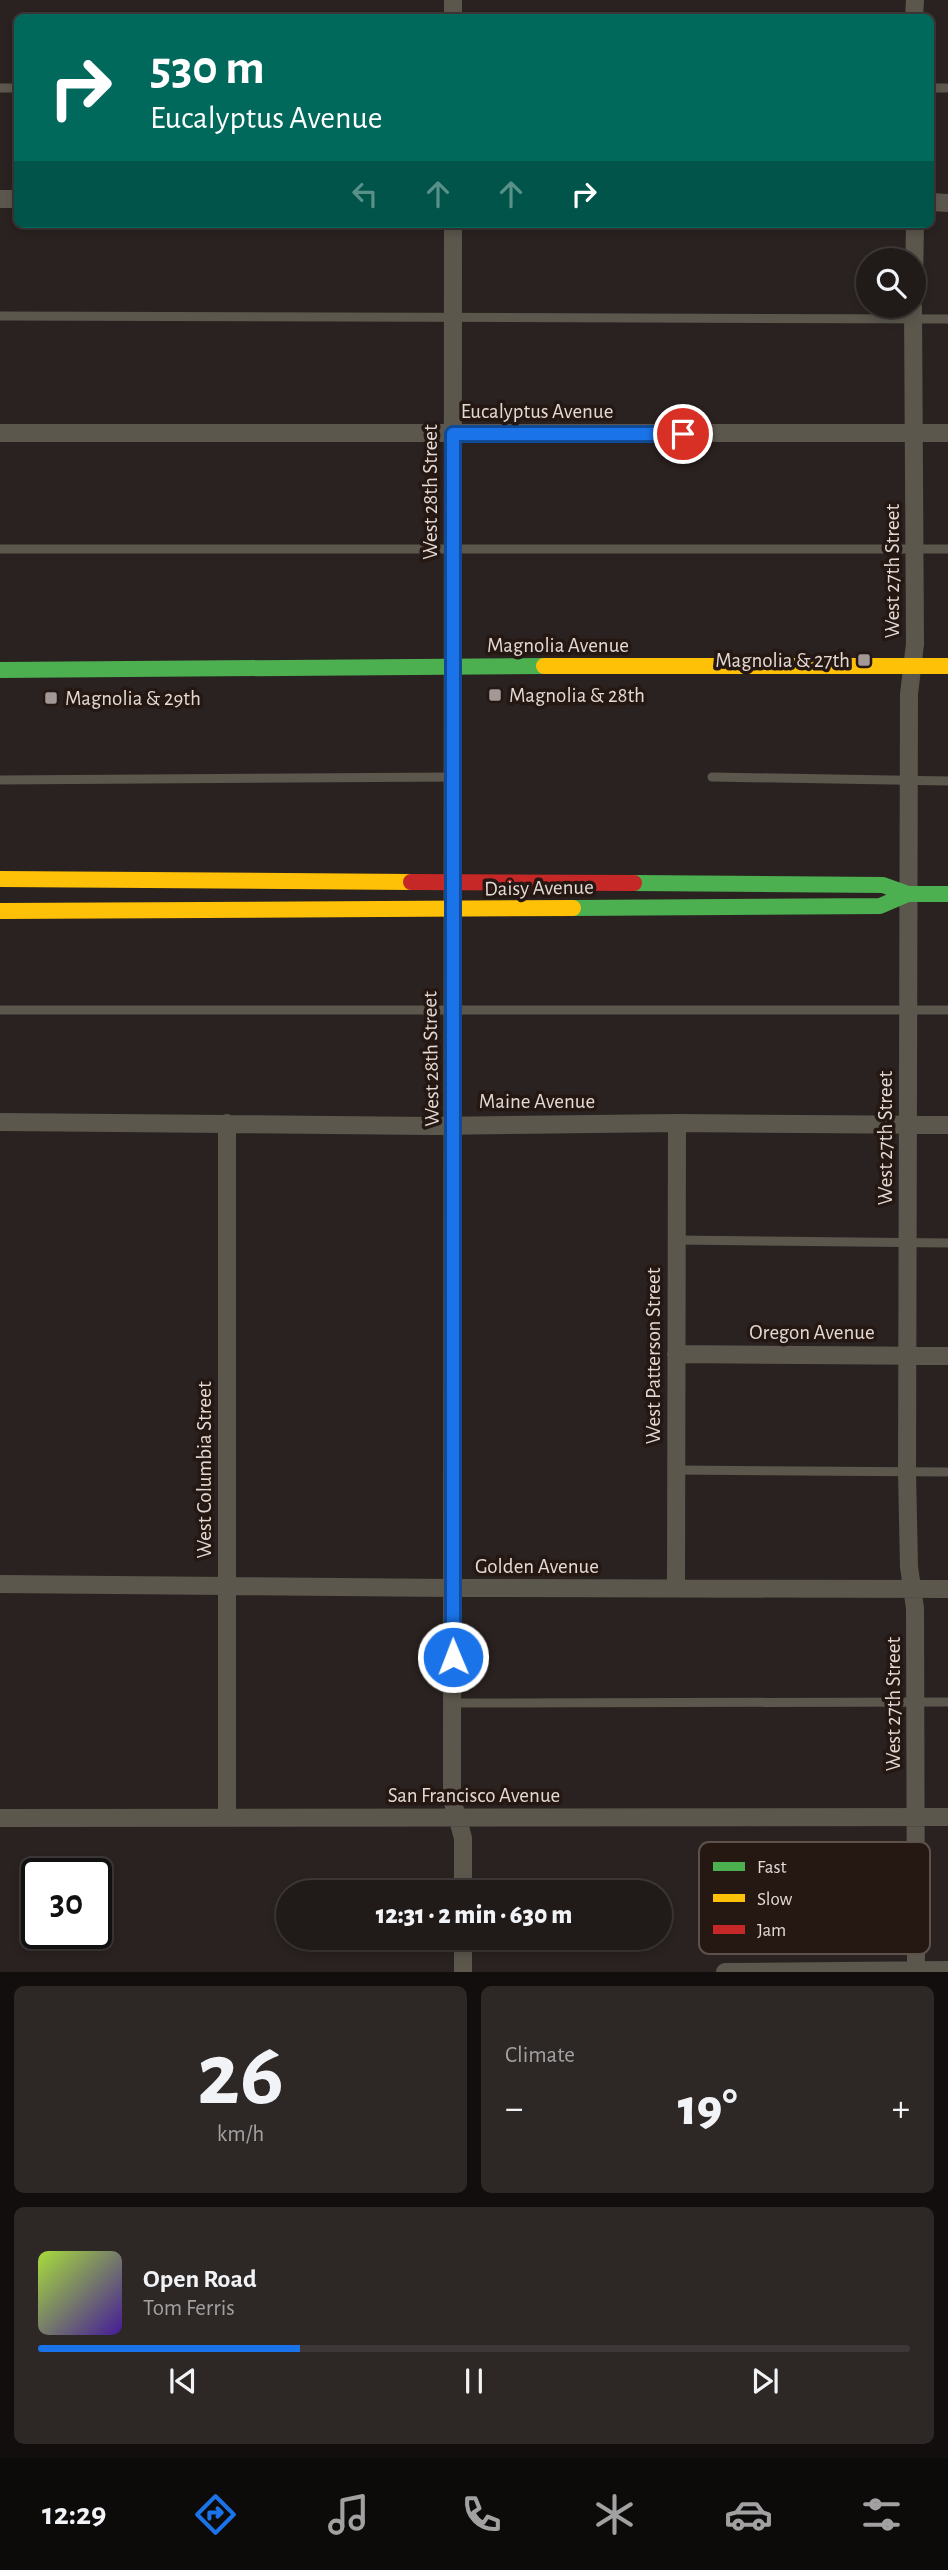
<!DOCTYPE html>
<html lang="en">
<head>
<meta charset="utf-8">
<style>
	body { margin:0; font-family:"Alegreya Sans",sans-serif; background:#2d2725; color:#f1f3f6; height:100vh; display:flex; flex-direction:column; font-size:26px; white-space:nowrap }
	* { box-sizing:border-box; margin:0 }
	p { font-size:23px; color:#a2a1a2 }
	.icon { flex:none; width:38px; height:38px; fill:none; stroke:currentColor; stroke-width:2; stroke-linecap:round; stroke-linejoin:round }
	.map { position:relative; height:1972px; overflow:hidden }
	.panel { display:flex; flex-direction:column; gap:14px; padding:14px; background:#120e0d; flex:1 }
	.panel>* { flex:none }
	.banner { position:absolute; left:14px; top:14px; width:920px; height:214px; border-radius:10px; box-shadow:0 4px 10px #0003,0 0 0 2px #3d3837; background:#00695c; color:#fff; overflow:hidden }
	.buttons { position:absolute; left:856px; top:248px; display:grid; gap:14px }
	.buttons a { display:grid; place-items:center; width:70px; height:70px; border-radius:50%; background:#201a18; box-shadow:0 4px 10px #0003,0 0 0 2px #3d3837; font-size:35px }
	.speed { position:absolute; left:21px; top:1858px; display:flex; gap:14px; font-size:35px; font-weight:700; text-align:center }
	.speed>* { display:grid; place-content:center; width:91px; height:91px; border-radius:50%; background:#201a18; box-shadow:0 4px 10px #0003,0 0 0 2px #3d3837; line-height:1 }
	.speed .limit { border:4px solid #111; border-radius:10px; background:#fff; color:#111 }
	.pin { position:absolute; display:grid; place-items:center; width:60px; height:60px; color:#fff; margin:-30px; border:4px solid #fff; border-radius:50%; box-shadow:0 2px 7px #0007 }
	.me { position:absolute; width:77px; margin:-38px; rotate:359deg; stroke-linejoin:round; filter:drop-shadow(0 0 5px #0008) }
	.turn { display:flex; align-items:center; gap:24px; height:147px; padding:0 21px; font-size:32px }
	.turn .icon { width:91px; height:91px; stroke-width:2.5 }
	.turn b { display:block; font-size:49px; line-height:60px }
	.lanes { display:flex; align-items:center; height:66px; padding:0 21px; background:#0003; justify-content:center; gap:35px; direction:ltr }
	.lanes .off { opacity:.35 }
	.big { font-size:52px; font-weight:800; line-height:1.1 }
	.panel .widget { flex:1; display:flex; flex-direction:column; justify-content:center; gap:10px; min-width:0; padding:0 24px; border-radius:10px; background:#2d2725 }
	.panel .dial { align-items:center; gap:0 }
	.dial b { font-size:91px; line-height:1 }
	.song { display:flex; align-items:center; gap:21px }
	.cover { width:84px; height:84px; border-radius:10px; background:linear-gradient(135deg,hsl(80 70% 55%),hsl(260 70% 35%)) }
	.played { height:7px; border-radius:4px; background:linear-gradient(90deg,#1a73e8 30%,#3d3837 30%) }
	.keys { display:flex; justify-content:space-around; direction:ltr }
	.heat { display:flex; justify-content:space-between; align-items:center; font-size:38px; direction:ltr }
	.panel .tiles { flex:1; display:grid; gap:14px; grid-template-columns:1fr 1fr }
	.widget:last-child { grid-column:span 2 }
	.trip { position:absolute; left:276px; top:1880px; width:396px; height:70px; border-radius:35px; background:#201a18; box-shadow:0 4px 10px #0003,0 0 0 2px #3d3837; font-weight:800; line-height:70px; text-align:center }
	.tabs { display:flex; height:112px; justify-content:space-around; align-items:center; background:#0d0a0a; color:#a2a1a2 }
	.tabs .icon { width:49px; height:49px }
	.tabs .on { color:#1a73e8 }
	.tabs b { font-size:32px; color:#f1f3f6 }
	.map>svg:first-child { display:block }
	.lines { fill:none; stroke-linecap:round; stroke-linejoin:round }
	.lane { stroke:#5b574d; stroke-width:9 }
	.street { stroke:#5b574d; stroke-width:18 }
	.fast { stroke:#4caf50; stroke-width:16 }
	.slow { stroke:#ffc107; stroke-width:16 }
	.jam { stroke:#c62828; stroke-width:16 }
	.route-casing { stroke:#114b97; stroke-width:18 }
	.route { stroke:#1a73e8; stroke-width:12 }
	.poi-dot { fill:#a29996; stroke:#251712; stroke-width:2.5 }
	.labels { text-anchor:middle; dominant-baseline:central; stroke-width:7; stroke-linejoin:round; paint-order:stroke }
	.street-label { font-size:21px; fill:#e3d9d5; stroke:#251712 }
	.poi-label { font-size:21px; fill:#e3d9d5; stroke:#251712; text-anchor:start }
	.key { fill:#251712; stroke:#5e514c; stroke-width:2 }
	.key-label { font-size:19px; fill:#e3d9d5 }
</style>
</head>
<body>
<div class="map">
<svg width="948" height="1972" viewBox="0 0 948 1972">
	<rect width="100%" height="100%" fill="#2a2220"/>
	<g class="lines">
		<path class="lane" d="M0 88H18
			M931 88H948
			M0 316 948 319
			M0 549H948
			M712 777 948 781
			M0 780 453 777
			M0 1010H948
			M676 1240 948 1243
			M676 1470 948 1472
			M453 1703 948 1702"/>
		<path class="street" d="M453 18V0
			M914 18 915 0
			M0 199H18
			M931 202 948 203
			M453 224 452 1799 463 1838V1892
			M914 284 915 224
			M913 306 915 644 909 694 907 1472 909 1567 915 1608 916 1969
			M0 433H948
			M0 1122 432 1126 677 1123 948 1125
			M227 1123V1817
			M676 1354 948 1356
			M0 1584 452 1588 948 1589
			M676 1588 677 1123
			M0 1818 948 1817
			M463 1937V1972
			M725 1972 948 1970"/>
		<path class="fast" d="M0 670 544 666
			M634 883 883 885 908 894H948
			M573 908 880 906 908 894"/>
		<path class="slow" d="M544 666H948
			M0 879 411 882
			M0 911 573 908"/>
		<path class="jam" d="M411 882 634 883"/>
	</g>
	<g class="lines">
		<g class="route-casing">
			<path id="route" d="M453 1657V434H683"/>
		</g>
		<use href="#route" class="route"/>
	</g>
	<g class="poi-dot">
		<rect x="857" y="653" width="14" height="14" rx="3.5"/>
		<rect x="488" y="688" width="14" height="14" rx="3.5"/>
		<rect x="44" y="691" width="14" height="14" rx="3.5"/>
	</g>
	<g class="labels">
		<g class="street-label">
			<text x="537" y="411">Eucalyptus Avenue</text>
			<text transform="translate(430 492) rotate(-90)">West 28th Street</text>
			<text transform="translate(892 571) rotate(-90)">West 27th Street</text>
			<text x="558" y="645">Magnolia Avenue</text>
			<text transform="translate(539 888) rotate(-1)">Daisy Avenue</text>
			<text transform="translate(431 1059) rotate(-91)">West 28th Street</text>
			<text x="537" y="1101">Maine Avenue</text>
			<text transform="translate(885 1138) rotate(-90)">West 27th Street</text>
			<text x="812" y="1332">Oregon Avenue</text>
			<text transform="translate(653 1356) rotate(-90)">West Patterson Street</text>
			<text transform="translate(204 1470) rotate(-90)">West Columbia Street</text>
			<text x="537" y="1566">Golden Avenue</text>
			<text transform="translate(893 1704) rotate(-90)">West 27th Street</text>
			<text x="474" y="1795">San Francisco Avenue</text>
		</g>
		<g class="poi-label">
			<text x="850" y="660" text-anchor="end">Magnolia &amp; 27th</text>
			<text x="509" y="695">Magnolia &amp; 28th</text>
			<text x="65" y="698">Magnolia &amp; 29th</text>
		</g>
	</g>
	<rect x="699" y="1842" width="231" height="112" rx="10" class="key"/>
	<rect x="713" y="1862" width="32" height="9" fill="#4caf50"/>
	<rect x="713" y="1894" width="32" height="8" fill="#ffc107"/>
	<rect x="713" y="1925" width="32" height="9" fill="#c62828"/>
	<g class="key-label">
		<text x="757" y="1873">Fast</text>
		<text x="757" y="1905">Slow</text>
		<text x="757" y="1936">Jam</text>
	</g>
</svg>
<div class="buttons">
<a><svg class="icon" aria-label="search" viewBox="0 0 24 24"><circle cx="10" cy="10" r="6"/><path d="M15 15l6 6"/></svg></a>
</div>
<div class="speed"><div class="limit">30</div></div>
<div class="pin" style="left:683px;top:434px;background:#d93025"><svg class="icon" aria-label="arrive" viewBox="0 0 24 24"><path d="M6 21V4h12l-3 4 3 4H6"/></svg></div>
<svg class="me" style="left:453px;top:1657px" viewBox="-20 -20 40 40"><circle r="17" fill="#1a73e8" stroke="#fff" stroke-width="3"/><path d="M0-11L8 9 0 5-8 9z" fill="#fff"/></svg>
<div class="trip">12:31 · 2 min · 630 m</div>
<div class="banner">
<div class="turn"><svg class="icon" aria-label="right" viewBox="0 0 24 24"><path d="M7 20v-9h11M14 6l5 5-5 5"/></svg><div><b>530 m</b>Eucalyptus Avenue</div></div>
<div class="lanes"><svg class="icon off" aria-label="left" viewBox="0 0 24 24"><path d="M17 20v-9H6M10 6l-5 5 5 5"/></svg><svg class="icon off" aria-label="ahead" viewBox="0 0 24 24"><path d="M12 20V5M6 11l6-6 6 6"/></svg><svg class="icon off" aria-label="ahead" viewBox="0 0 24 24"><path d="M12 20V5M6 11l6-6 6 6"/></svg><svg class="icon" aria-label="right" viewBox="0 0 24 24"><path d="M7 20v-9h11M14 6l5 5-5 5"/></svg></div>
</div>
</div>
<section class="panel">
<div class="tiles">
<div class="widget dial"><b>26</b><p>km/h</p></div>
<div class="widget"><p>Climate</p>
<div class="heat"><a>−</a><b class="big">19°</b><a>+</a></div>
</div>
<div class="widget">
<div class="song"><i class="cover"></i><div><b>Open Road</b><p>Tom Ferris</p></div></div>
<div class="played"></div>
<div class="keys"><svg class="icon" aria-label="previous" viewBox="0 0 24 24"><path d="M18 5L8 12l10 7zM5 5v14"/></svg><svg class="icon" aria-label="pause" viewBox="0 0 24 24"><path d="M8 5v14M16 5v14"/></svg><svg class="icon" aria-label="next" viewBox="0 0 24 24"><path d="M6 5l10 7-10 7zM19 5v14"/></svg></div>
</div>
</div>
</section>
<nav class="tabs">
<b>12:29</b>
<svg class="icon on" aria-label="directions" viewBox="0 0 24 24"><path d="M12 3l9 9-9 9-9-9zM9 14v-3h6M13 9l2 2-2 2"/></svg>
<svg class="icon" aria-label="music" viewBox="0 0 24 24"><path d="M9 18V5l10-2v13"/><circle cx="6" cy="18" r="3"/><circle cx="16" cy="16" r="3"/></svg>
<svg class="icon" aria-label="phone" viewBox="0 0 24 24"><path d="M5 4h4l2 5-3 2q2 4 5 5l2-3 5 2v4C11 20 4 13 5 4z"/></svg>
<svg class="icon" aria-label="climate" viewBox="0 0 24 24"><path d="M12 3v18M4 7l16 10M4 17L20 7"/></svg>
<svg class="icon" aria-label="car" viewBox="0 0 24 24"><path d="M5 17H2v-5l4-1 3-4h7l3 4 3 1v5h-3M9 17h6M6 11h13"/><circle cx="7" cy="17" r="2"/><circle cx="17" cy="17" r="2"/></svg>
<svg class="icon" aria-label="filters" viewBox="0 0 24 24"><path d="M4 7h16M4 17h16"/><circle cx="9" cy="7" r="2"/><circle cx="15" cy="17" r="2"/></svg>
</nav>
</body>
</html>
